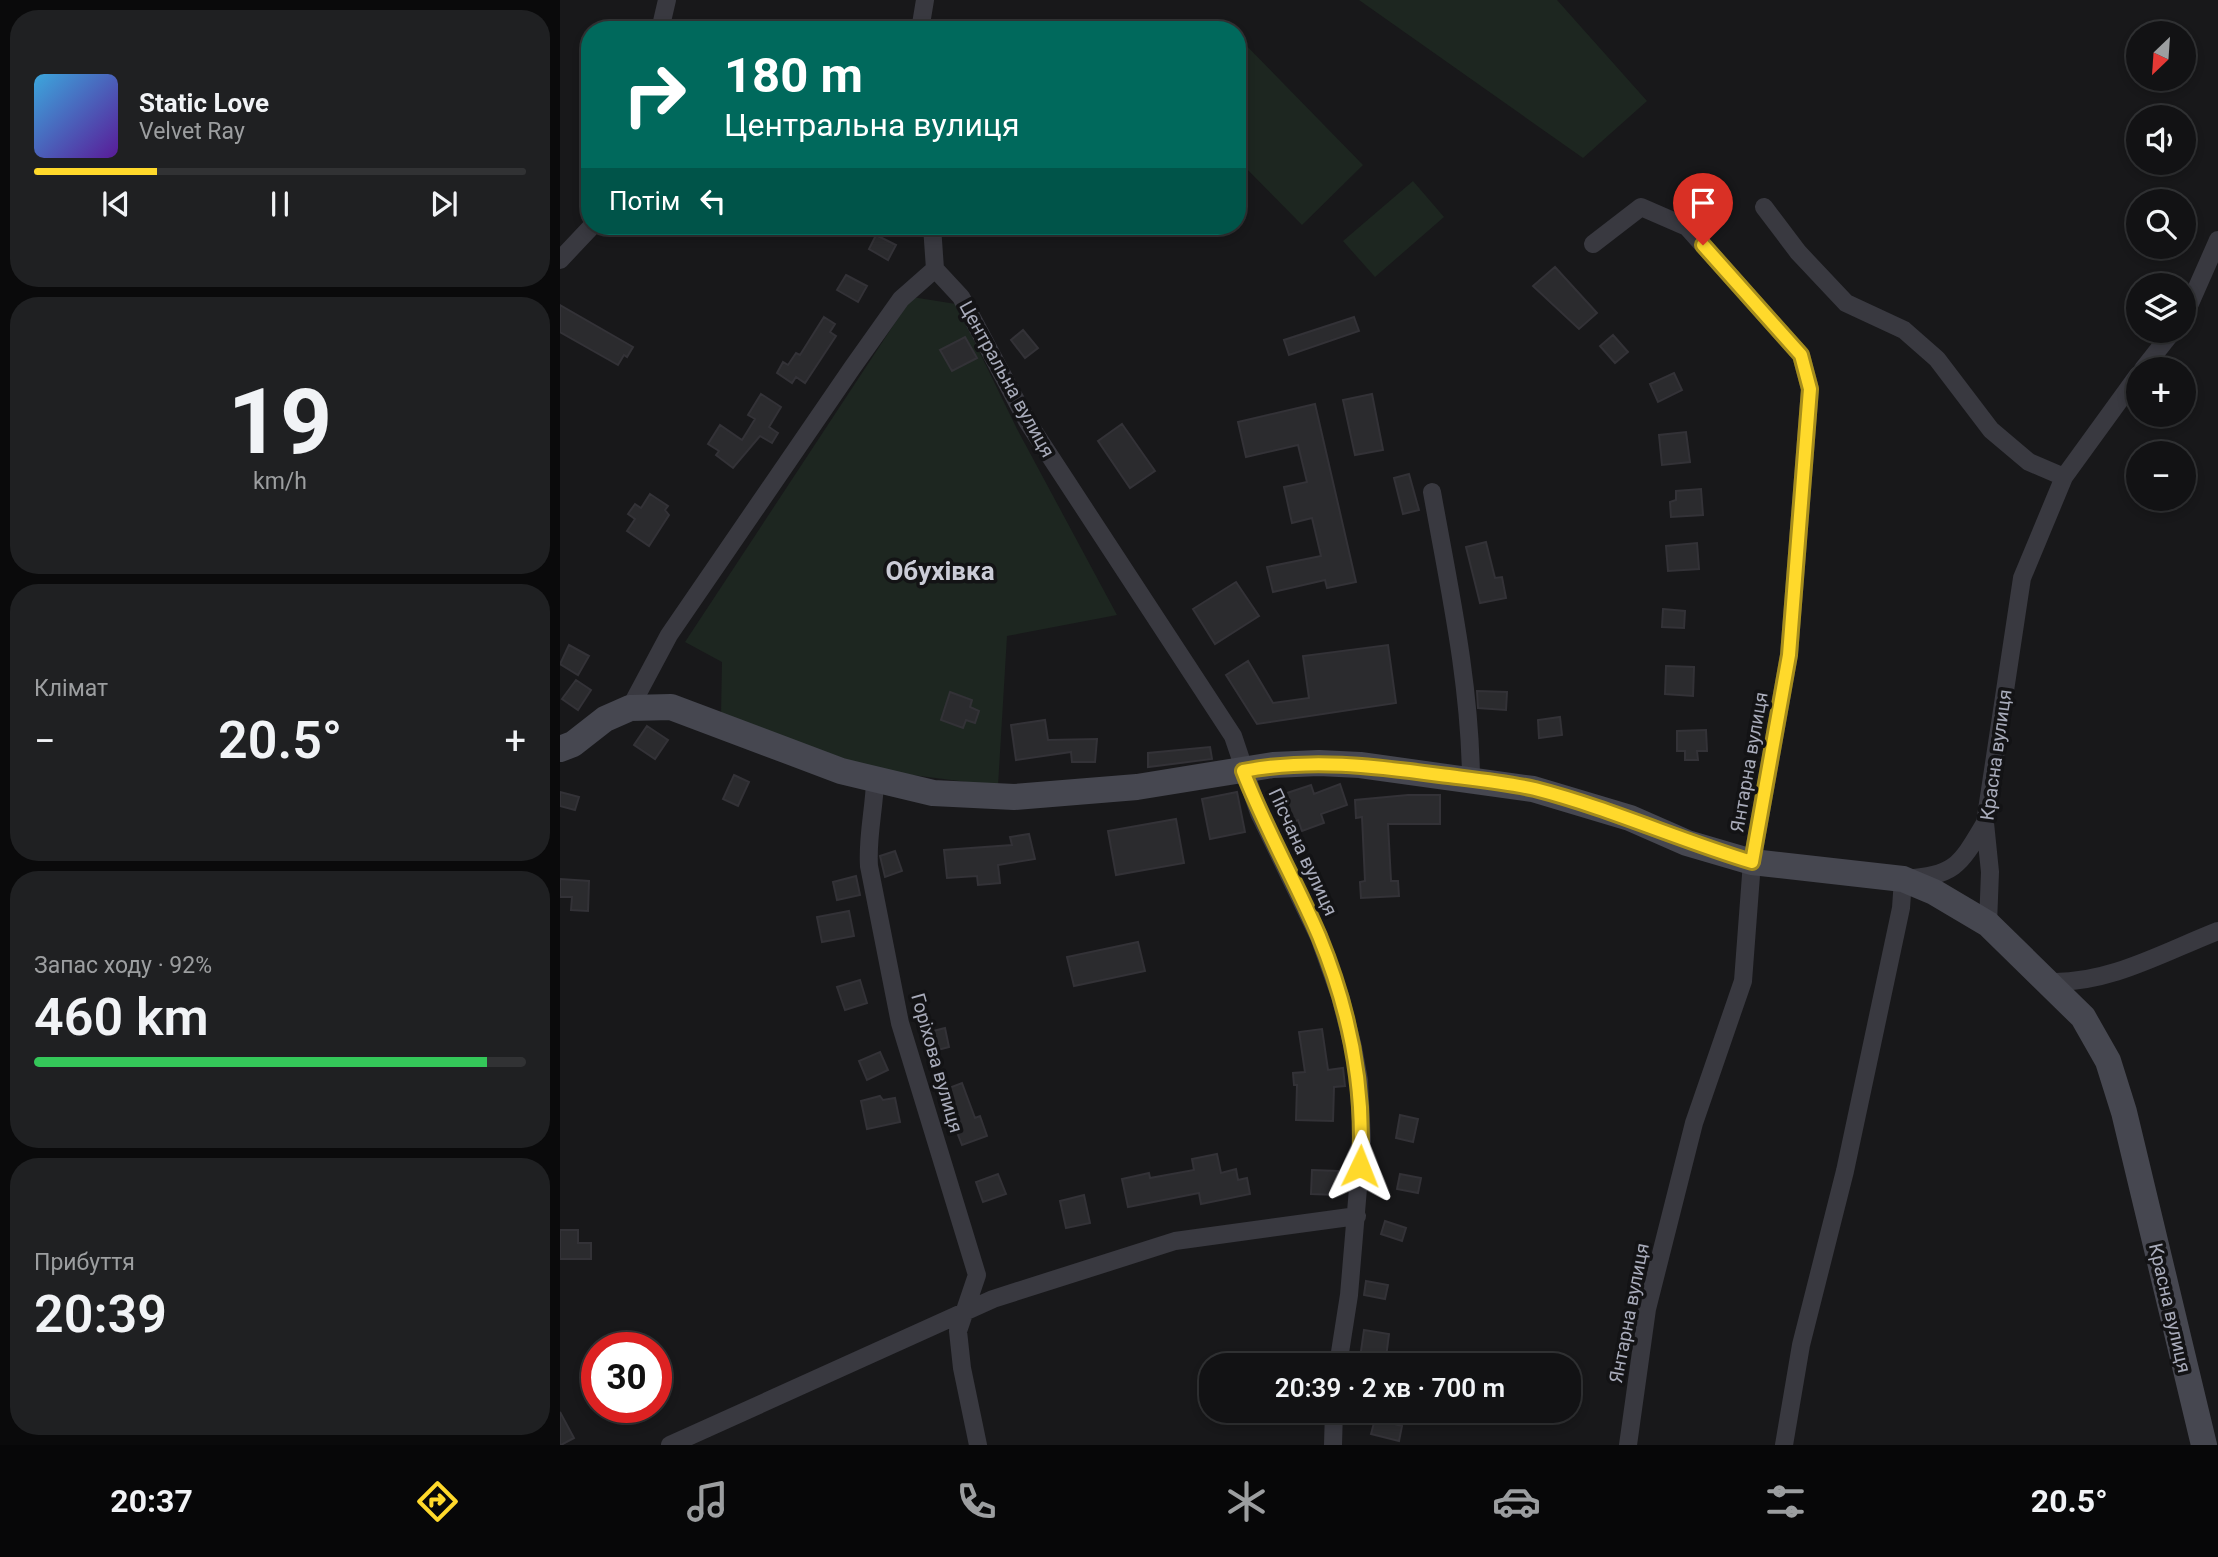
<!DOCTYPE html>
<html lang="uk">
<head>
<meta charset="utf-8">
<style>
	body { margin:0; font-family:Roboto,sans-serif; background:#1f2022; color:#f1f3f6; height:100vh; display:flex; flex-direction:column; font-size:26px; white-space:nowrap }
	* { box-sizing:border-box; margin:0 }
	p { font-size:23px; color:#9c9ea0 }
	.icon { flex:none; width:38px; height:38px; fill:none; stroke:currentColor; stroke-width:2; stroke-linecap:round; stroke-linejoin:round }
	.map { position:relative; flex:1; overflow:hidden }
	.panel { display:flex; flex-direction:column; gap:10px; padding:10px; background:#0a0a0b; width:560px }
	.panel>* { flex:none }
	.banner { position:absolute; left:21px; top:21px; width:665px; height:214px; border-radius:28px; box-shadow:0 4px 10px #0003,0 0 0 2px #313234; background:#00695c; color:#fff; overflow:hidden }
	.needle { width:46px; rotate:205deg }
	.fabs { position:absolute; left:1566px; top:21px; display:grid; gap:14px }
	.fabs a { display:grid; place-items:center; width:70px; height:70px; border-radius:50%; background:#121214; box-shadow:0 4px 10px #0003,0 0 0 2px #313234; font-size:35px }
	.speed { position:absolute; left:21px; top:1332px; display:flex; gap:14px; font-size:35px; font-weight:700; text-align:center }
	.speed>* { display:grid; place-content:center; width:91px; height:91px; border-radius:50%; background:#121214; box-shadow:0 4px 10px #0003,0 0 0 2px #313234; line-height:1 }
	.speed .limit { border:10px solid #d22; background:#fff; color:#111 }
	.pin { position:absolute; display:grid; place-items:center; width:60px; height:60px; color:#fff; margin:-72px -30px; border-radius:50% 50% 50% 0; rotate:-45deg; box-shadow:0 0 7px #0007 }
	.pin .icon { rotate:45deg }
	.me { position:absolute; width:77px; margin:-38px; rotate:2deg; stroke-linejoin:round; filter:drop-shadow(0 0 5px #0008) }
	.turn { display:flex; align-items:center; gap:24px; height:147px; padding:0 28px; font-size:32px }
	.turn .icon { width:91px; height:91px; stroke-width:2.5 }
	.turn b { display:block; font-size:49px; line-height:60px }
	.then { display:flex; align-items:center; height:66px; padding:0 28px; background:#0003; gap:14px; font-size:26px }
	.big { font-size:52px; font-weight:600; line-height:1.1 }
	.panel .tile { flex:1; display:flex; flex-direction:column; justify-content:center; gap:10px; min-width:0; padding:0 24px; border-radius:28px; background:#1f2022 }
	.panel .dial { align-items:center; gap:0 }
	.dial b { font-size:91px; line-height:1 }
	.song { display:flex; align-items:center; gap:21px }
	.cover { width:84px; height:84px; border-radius:10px; background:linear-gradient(135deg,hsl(200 70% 55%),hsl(270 70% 35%)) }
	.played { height:7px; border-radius:4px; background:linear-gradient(90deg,#ffd92b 25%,#313234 25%) }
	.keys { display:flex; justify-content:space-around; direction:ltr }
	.heat { display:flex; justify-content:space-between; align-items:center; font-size:38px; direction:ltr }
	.charge { height:10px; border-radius:5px; background:linear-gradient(90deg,#34c759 92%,#313234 0) }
	.trip { position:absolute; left:639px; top:1353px; width:382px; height:70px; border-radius:28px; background:#121214; box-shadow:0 4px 10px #0003,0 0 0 2px #313234; font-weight:600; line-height:70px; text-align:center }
	.tabs { display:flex; height:112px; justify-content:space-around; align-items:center; background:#070708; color:#9c9ea0 }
	.tabs .icon { width:49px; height:49px }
	.tabs .active { color:#ffd92b }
	.tabs b { font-size:32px; color:#f1f3f6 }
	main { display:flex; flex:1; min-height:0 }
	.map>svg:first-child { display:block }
	.green { fill:#1d2620 }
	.building { fill:#2b2b2e; stroke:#333237; stroke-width:2 }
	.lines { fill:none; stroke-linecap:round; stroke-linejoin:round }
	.street { stroke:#393940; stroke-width:18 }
	.secondary { stroke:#464750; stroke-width:26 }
	.route-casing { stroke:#a68d1c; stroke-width:18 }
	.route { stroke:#ffd92b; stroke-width:12 }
	.labels { text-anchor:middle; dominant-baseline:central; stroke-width:7; stroke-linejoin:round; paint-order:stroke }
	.street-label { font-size:19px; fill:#a9acbb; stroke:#131315 }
	.district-label { font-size:26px; font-weight:bold; fill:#cbccd7; stroke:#131315 }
</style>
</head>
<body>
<main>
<section class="panel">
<div class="tile">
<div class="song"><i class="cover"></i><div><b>Static Love</b><p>Velvet Ray</p></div></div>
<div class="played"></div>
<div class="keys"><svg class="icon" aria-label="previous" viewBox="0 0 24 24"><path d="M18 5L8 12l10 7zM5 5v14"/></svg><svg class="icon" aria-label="pause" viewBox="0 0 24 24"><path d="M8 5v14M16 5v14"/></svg><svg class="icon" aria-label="next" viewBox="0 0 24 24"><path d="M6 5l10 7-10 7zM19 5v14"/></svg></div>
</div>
<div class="tile dial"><b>19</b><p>km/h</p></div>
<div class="tile"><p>Клімат</p>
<div class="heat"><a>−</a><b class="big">20.5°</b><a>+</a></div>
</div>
<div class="tile"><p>Запас ходу · 92%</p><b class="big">460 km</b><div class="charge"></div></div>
<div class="tile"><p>Прибуття</p><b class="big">20:39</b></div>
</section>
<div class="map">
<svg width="1658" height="1445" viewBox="0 0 1658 1445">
	<rect width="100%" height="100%" fill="#18181a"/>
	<path class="green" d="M799 0H997L1087 101 1023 158Z
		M677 36 803 165 742 225 677 159Z
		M853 181 884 217 815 277 783 241Z
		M352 297 396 304 457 429 557 615 447 636 438 786 321 771 217 740 161 714 162 662 125 642Z"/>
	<path class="building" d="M316 235 336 245 328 260 309 249Z
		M995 267 1037 313 1019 329 973 286Z
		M286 275 307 286 298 302 277 290Z
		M0 305 73 347 67 357 64 355 58 365 0 332Z
		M264 317 275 324 270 332 276 336 245 383 236 377 232 383 217 373 223 362 228 365 236 353 240 355Z
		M794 317 799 331 729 355 724 340Z
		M463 330 478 348 465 358 451 340Z
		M1053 335 1068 352 1055 363 1040 346Z
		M405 337 417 358 392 371 380 350Z
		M1114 373 1122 390 1098 402 1090 384Z
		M201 394 221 407 209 427 218 433 212 443 200 436 173 468 156 455 159 451 148 444 160 425 182 440 195 419 188 415Z
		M812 394 823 450 795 455 783 400Z
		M755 404 796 582 767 588 765 580 713 592 707 567 761 556 752 518 732 523 724 487 747 482 738 445 686 457 678 422Z
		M562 424 595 471 570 488 538 441Z
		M1126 432 1130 462 1102 465 1099 435Z
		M849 474 859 510 843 514 834 478Z
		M1141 489 1143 515 1111 517 1110 502 1116 500V491Z
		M90 494 108 506 105 510 109 515 89 546 67 531 75 519 68 514 75 504 81 508Z
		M926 542 935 578 942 577 946 598 920 603 906 547Z
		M1137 543 1139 569 1108 571 1106 546Z
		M676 582 699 616 655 644 633 609Z
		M1103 609 1125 611 1124 628 1102 627Z
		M9 645 29 656 18 675 0 664Z
		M828 645 836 703 697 724 666 675 688 661 713 703 749 698 743 656Z
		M1106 666 1134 667 1133 696 1105 694Z
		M16 680 31 690 18 710 2 699Z
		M917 691 947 692 946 710 918 708Z
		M390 692 412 700 410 707 419 711 415 723 406 720 403 728 381 720Z
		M1000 717 1002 735 979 738 978 720Z
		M485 720 488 740 537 739 535 762H512L511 752 456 760 451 725Z
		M87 726 108 740 95 759 74 745Z
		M1146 730 1147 751H1137L1138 760H1125V751H1117V731Z
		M650 747 652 759 588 767V753Z
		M174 775 189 782 178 806 163 799Z
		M780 784 787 805 761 814 764 823 742 831 738 820 728 824 718 796 751 785 754 794Z
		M0 792 19 797 15 810 0 806Z
		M677 792 685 832 650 839 642 799Z
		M848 795H880V824H828L831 881H838L839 896 801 898 800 882 805 881 802 817 796 818 795 800Z
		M616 819 624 863 556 875 548 831Z
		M469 834 475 859 438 865 440 883 418 885 417 876 387 878 384 850 452 845 450 837Z
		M335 851 342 871 325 877 320 856Z
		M296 876 300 895 277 900 273 882Z
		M0 879 29 881 28 911 11 910 12 897H0Z
		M289 911 294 936 262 942 257 917Z
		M578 942 585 971 514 986 507 957Z
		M300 980 307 1003 285 1010 277 987Z
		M385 1028 389 1047 366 1053 361 1034Z
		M762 1029 768 1070 783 1068 785 1086 774 1087 773 1121 736 1120 737 1085H734L733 1073 745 1072 739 1032Z
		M320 1052 328 1070 307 1080 299 1061Z
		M402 1083 415 1118 420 1116 427 1136 402 1145 381 1091Z
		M320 1096 323 1100 335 1098 340 1122 307 1129 301 1101Z
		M840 1115 858 1119 853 1142 836 1138Z
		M657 1154 661 1173 676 1169 678 1180 687 1178 690 1194 641 1204 639 1193 568 1207 562 1179 589 1173 590 1178 634 1170 632 1159Z
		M752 1170 778 1171 777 1195 751 1194Z
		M438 1174 446 1194 423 1202 416 1182Z
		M840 1174 861 1178 858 1193 837 1189Z
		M524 1195 530 1223 506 1228 500 1201Z
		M825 1221 846 1228 842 1241 821 1234Z
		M0 1230H18V1243H31V1259H0Z
		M806 1281 828 1285 825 1299 804 1295Z
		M804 1330 829 1334 825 1365H799Z
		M0 1412 14 1438 1 1445H0Z
		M815 1419 842 1426 839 1441 811 1434Z"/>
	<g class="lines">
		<path class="street" d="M100 30 107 0
			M360 30 365 0
			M1204 207 1238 252 1286 303 1344 330 1377 359 1431 430 1469 462 1504 477
			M372 226 375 269
			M1033 244 1081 207 1127 227 1241 355 1250 389 1229 655 1192 862 1183 981 1134 1123 1087 1309 1068 1445
			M0 260 32 226
			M375 269 401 297 467 421 673 736 699 813 759 937 780 996 793 1047 799 1080 802 1141 789 1295 778 1365
			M1624 317 1658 240
			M1583 369 1613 331
			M872 492C889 587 910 681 911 779
			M70 708 109 635 292 368 341 299 375 269
			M315 782C314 810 307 838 309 866L340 1023 417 1275 398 1331 402 1368 418 1445
			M1428 924 1430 872 1425 823 1462 578 1504 477 1578 375
			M1490 982C1549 984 1604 952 1658 931
			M110 1445 433 1299 615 1241 797 1216
			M773 1445 774 1410
			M1224 1445 1241 1345 1285 1171 1341 908 1343 879C1395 875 1399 867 1425 823"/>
		<path class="secondary" d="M0 749 13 744 45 719 70 708 111 707 281 771 373 793 454 797 577 787 713 765 759 763 800 765 973 789 1070 818 1127 843 1192 862 1343 879 1374 892 1428 924 1523 1017 1548 1061 1564 1112 1644 1445"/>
	</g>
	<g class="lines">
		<g class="route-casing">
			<path id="route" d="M800 1166C805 1087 789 1009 759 936 735 880 705 828 683 771 750 758 814 766 880 775 911 779 944 782 975 789 1049 808 1119 840 1192 862L1229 655 1250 389 1241 355 1143 245"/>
		</g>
		<use href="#route" class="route"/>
	</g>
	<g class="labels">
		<g class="street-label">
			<text transform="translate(447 379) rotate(61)">Центральна вулиця</text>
			<text transform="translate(1436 755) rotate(-82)">Красна вулиця</text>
			<text transform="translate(1189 762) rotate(-80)">Янтарна вулиця</text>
			<text transform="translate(743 852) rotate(65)">Пісчана вулиця</text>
			<text transform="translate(377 1063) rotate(74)">Горіхова вулиця</text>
			<text transform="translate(1610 1308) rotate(77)">Красна вулиця</text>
			<text transform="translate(1069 1313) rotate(-79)">Янтарна вулиця</text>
		</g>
		<g class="district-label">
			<text x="380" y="571">Обухівка</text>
		</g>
	</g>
</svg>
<div class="fabs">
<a><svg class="needle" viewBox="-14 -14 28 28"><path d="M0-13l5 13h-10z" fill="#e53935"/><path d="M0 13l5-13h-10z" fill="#9c9ea0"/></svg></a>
<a><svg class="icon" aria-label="sound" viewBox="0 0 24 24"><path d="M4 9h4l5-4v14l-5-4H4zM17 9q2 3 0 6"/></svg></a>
<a><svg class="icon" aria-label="search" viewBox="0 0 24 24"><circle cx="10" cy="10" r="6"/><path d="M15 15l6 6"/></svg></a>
<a><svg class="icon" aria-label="layers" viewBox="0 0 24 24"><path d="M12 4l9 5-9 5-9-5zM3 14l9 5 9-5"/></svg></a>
<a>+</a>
<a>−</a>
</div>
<div class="speed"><div class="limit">30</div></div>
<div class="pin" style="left:1143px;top:245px;background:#d93025"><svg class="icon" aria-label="arrive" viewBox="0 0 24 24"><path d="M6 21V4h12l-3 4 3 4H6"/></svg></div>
<svg class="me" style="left:800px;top:1166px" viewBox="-20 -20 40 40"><path d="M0-17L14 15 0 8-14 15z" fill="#ffd92b" stroke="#fff" stroke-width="4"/></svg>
<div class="trip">20:39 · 2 хв · 700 m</div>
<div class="banner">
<div class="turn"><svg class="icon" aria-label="right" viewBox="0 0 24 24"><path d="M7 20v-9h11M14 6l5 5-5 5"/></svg><div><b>180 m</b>Центральна вулиця</div></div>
<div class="then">Потім<svg class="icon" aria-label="left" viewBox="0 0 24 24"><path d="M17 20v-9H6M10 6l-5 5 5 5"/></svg></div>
</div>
</div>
</main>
<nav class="tabs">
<b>20:37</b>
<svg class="icon active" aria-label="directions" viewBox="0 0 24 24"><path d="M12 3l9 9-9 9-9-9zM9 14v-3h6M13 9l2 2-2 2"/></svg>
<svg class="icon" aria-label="music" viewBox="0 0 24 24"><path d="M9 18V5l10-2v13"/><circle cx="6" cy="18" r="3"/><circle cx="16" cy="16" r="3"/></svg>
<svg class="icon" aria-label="phone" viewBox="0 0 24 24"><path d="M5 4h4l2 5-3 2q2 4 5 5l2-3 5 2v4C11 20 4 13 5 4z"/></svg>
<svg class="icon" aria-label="climate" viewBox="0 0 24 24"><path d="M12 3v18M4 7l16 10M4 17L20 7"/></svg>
<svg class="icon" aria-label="car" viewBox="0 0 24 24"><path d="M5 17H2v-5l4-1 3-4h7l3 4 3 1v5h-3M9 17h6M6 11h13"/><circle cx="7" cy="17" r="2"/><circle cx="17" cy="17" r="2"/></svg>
<svg class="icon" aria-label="filters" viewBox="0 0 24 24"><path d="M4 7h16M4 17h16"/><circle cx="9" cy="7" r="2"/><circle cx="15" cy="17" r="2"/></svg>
<b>20.5°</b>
</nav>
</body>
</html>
